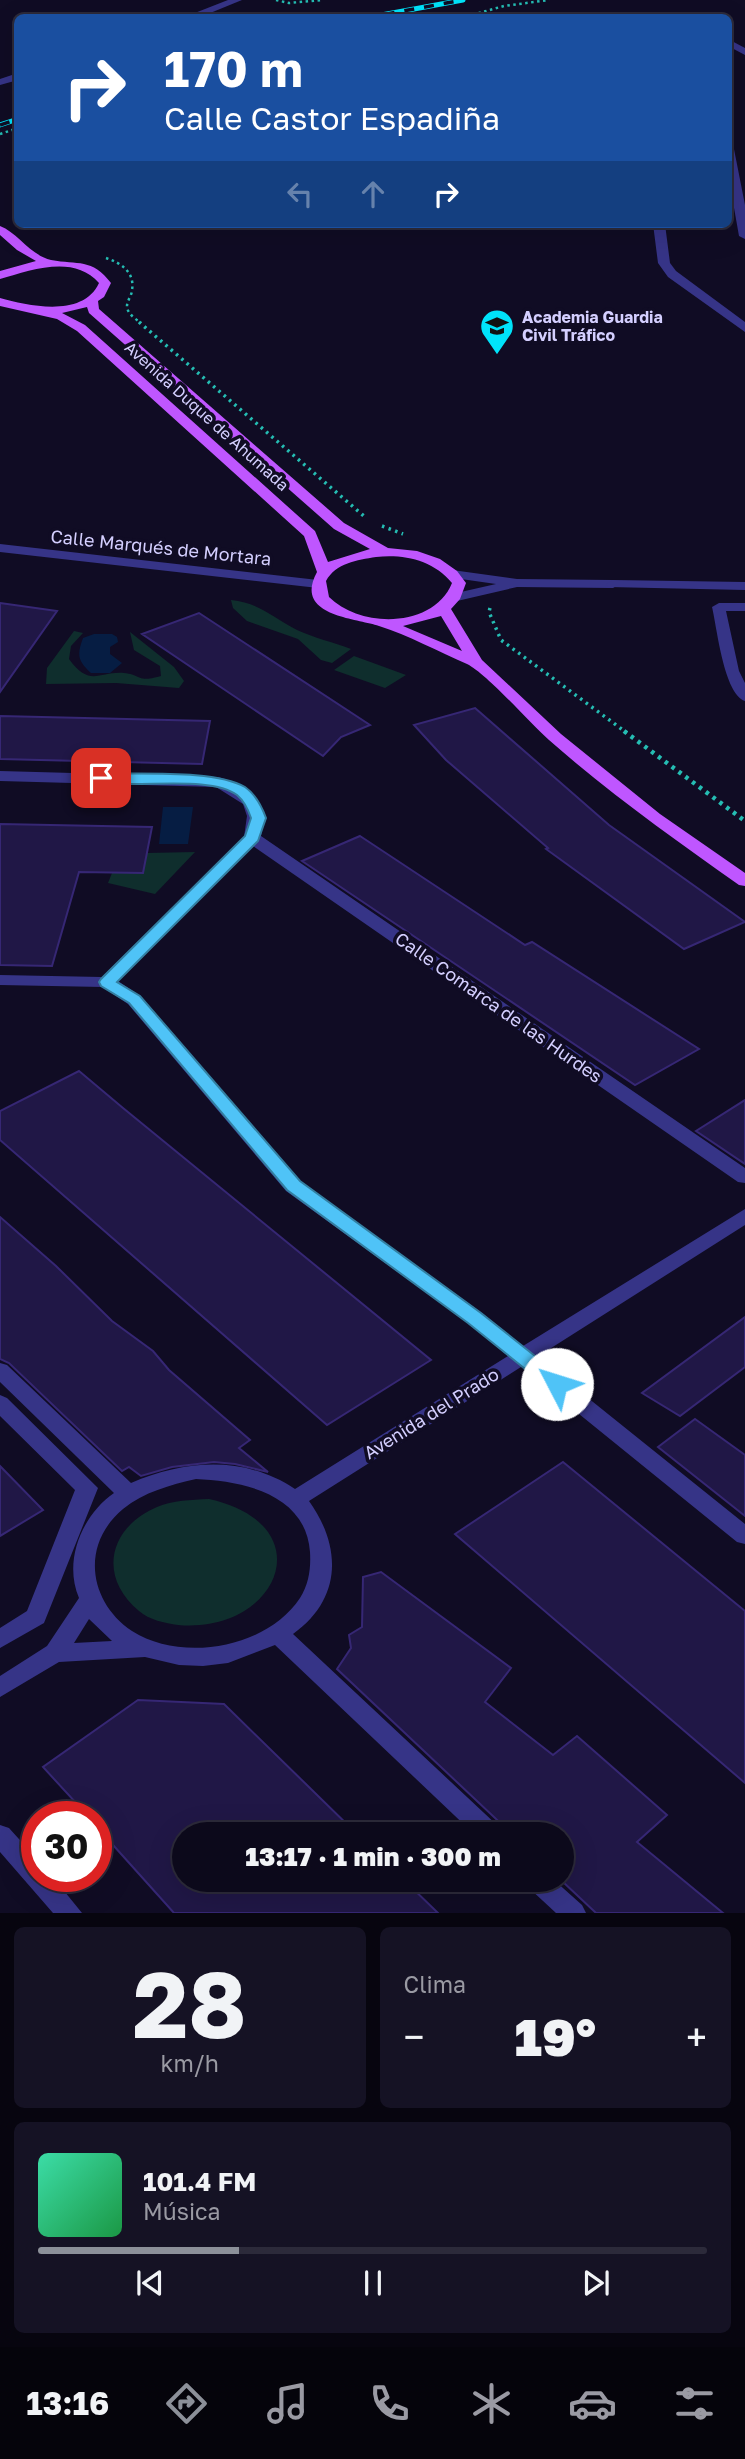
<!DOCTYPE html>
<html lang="es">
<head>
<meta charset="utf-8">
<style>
	body { margin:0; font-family:"Golos Text",sans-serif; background:#151224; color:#f1f3f6; height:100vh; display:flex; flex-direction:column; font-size:26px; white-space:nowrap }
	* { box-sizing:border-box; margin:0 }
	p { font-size:23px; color:#9a9aa3 }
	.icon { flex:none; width:38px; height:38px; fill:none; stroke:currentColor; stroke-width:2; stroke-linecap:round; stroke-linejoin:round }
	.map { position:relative; height:1913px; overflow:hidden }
	.side { display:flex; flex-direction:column; gap:14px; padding:14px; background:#07050f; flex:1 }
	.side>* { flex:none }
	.hud { position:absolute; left:14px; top:14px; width:718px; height:214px; border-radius:10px; box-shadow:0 7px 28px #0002,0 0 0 2px #2c2a3a; background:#1a4fa0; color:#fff; overflow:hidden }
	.speed { position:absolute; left:21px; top:1801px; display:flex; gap:14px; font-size:35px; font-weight:700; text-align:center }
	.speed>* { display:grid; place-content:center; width:91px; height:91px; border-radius:50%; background:#0c091b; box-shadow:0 7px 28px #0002,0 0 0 2px #2c2a3a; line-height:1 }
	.speed .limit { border:10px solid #d22; background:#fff; color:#111 }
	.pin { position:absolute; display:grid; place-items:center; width:60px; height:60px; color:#fff; margin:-30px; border-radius:14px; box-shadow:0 4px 10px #0006 }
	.me { position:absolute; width:77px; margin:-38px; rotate:310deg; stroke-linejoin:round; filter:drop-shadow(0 0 5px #0008) }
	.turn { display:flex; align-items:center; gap:24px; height:147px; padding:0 35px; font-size:32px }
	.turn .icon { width:91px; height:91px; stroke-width:2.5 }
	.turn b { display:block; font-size:49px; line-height:60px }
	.lanes { display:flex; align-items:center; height:66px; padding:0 35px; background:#0003; justify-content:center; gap:35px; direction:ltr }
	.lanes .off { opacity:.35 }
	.big { font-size:52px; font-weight:800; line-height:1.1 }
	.side .card { flex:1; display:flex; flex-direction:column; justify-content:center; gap:10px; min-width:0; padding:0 24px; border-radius:10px; background:#151224 }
	.side .dial { align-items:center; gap:0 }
	.dial b { font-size:91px; line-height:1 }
	.song { display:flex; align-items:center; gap:21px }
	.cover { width:84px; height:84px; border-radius:10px; background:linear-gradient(135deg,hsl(160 70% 55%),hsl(140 70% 35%)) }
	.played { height:7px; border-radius:4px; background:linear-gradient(90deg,#8c9099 30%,#2c2a3a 30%) }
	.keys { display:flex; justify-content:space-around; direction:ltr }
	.heat { display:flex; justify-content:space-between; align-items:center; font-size:38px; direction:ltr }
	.side .tiles { flex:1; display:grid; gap:14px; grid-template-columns:1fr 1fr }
	.card:last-child { grid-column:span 2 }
	.trip { position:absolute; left:172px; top:1822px; width:402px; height:70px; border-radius:35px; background:#0c091b; box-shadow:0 7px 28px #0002,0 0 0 2px #2c2a3a; font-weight:800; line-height:70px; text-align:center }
	.tabs { display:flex; height:112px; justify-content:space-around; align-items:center; background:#05040b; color:#9a9aa3 }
	.tabs .icon { width:49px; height:49px }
	.tabs .current { color:#8c9099 }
	.tabs b { font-size:32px; color:#f1f3f6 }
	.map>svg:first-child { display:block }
	.green { fill:#0f2e2d }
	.water { fill:#061d43 }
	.building { fill:#201746; stroke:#362774; stroke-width:2 }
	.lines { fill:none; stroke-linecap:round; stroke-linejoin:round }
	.path-far2 { stroke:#25bdb3; stroke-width:2.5; stroke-dasharray:2.5 3.5; stroke-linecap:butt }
	.path-far1 { stroke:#25bdb3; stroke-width:3.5; stroke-dasharray:2.5 4.5; stroke-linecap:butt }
	.path { stroke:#25bdb3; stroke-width:4.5; stroke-dasharray:3.5 5; stroke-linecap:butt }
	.service { fill:#363487; fill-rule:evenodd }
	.pedestrian { fill:#363487; fill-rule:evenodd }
	.minor { fill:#363487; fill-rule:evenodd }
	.primary { fill:#bf56ff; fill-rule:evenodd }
	.rail-casing { stroke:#00e3fa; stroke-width:5 }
	.rail { stroke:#100c24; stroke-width:3.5; stroke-dasharray:10; stroke-linecap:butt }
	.route { fill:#4fc3f7; stroke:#337fa1; stroke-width:2 }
	.labels { text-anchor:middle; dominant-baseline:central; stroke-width:7; stroke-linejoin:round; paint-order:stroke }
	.far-poi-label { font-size:16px; font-weight:bold; fill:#d4cfff; stroke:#100c24; text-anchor:start }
	.far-street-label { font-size:16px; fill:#d4cfff; stroke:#100c24 }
	.street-label { font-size:18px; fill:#d4cfff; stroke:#100c24 }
</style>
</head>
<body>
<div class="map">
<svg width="745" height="1913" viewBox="0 0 745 1913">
	<rect width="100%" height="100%" fill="#100c24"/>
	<path class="green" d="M231 600C260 603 273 618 297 630 314 638 333 642 351 649L332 663 321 660 298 639 247 621 233 608Z
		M74 631 83 633 71 646 69 659C90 688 99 671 124 673 143 675 136 683 161 676L160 666 134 650 130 632 174 667 184 681 179 688 116 683 46 684 47 668Z
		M354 656 406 675 385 688 334 670Z
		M195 852 155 894 108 883 112 873H143L147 853Z
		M209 1499C325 1525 278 1634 178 1625 165 1623 149 1620 139 1611 98 1577 108 1528 157 1507 173 1500 191 1500 209 1499Z"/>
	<path class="water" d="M112 634 117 637 118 642 110 647V654L122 663 110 673H91C77 660 77 655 83 638L94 634Z
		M163 807H193L188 844H159Z"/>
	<path class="building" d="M0 603 57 611 0 692Z
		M199 613 370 725 341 737 323 756 142 634Z
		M475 708 609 825 745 922 684 949 546 849 548 848 446 760 414 725Z
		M0 716 210 721 202 764 0 759Z
		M0 824 152 827 143 873 79 872 52 966 0 965Z
		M360 836 525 945 532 942 699 1049 635 1085 302 861Z
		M79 1071 123 1108 431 1360 327 1425 0 1140V1111Z
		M745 1100V1164L696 1131Z
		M0 1217 56 1266 112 1321 153 1351 169 1370 250 1440 239 1448 268 1472 235 1464 214 1462 172 1467 141 1476 129 1467 122 1471 9 1363 0 1359Z
		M745 1317V1367L680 1416 642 1393Z
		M695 1419 745 1455V1516L658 1447Z
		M563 1462 745 1611V1783L455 1534Z
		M0 1466 43 1510 0 1536Z
		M381 1572 511 1668 485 1702 553 1755 577 1736 667 1815 637 1842 723 1913H596L562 1881V1834H512L337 1669 351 1648 349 1635 362 1627 363 1577Z
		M138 1700 224 1704 357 1834H184V1880H404L438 1913H174L96 1826V1816H88L43 1767Z"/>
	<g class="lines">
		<path class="path-far2" d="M276 0 289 3 323 0
			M461 18 504 6 549 0
			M0 134 18 128
			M106 258C121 263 135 272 132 290 132 295 127 301 127 306 127 314 136 319 141 323"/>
		<path class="path-far1" d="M139 322 365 517
			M382 526 403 534
			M490 608 489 612 501 640 627 733"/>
		<path class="path" d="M624 731 745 821"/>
		<path class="service" d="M452 570 517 579 613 580 620 584 613 588 517 587 457 601 452 600V594L496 584 447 577 446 574Z
			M719 603H745V611H726L739 671 745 683V701C724 694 717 628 712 607Z"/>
		<path class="pedestrian" d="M0 1395 7 1398 98 1488 44 1623 0 1648V1628L27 1611 75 1490 0 1416Z"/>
		<path class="minor" d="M228 0H242L198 18H182Z
			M728 39 745 48V55L728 46Z
			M18 73V80L0 85V79Z
			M728 141 733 144 745 205V239L739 236 728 174Z
			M653 224H665L670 263 676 271 745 322V332L668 277 658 263Z
			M0 544 318 580 325 584 318 588 0 552Z
			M613 580 745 582V590L608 587 606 584Z
			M0 771 218 777C250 785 269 802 261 836L745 1168V1183L738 1182 253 846 118 981 140 996 300 1181 482 1313 523 1346 745 1209V1225L537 1357 745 1524V1544L737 1542 521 1367 309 1501C342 1547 342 1599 293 1634L499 1827 502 1834H474L275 1645 228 1663 203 1666 179 1665 145 1657 59 1662 0 1697V1676L47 1646 79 1598C63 1561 82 1515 114 1493L0 1382V1363L7 1365 131 1483C185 1460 244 1455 295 1489L508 1356 468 1323 286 1191 128 1004 103 987 0 985V975L102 977 244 837 247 816 243 804 216 787 0 781ZM196 1479C243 1481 306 1494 310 1552 311 1568 309 1584 300 1598 267 1648 182 1663 132 1631 89 1602 80 1545 123 1509 144 1492 170 1485 196 1479ZM89 1619 112 1641 74 1643Z
			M0 1825 9 1828 37 1859V1876H52L82 1913H53L0 1852Z
			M525 1880H554L582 1905 586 1913H556L529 1888Z"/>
		<path class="primary" d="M0 226C18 233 30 255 51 260 78 265 92 258 111 283L104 297 98 301 99 309 344 523 388 548 417 551 440 559 457 571 466 583 460 599 451 609 482 660 561 734 660 814 745 873V886L739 885C674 839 609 793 549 740 529 722 487 674 467 664 439 652 408 635 379 626 355 618 293 616 317 572L304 536 77 331 57 319 0 306V298C29 306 83 318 99 283 74 254 31 270 0 279V271L36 261 17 250 0 235ZM87 307 89 313 334 529 370 549 328 562 315 531 85 325 62 313ZM376 557C404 554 433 560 452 583 434 628 361 629 329 597L326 581C336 563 357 560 376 557ZM441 616 462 651 403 626Z"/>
		<g class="rail-casing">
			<path id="rail" d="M365 18 463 0
				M0 125 18 119"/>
		</g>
		<use href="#rail" class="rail"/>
	</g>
	<path class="route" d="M101 773C138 775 214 769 245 787 255 794 262 807 266 818L258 841 117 982 140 996 300 1181 481 1313 564 1379 566 1384 564 1389H550L468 1323 287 1190 129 1003 101 986 99 982 101 979 245 836 251 818C248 809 244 801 237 795 209 774 132 790 95 781L93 778 95 775Z"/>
	<defs>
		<g id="university-pin" transform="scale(1.75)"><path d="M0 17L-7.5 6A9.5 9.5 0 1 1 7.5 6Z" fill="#00e3fa" stroke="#100c24"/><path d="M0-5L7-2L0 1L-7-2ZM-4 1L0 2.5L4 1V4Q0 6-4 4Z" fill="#111"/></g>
	</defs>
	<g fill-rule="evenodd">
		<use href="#university-pin" x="497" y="326"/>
	</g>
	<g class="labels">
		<g class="far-poi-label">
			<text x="522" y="317">Academia Guardia<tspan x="522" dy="18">Civil Tráfico</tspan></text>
		</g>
		<g class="far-street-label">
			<text transform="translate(207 416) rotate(42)">Avenida Duque de Ahumada</text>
		</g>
		<g class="street-label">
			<text transform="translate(161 547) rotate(6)">Calle Marqués de Mortara</text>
			<text transform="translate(499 1007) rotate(35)">Calle Comarca de las Hurdes</text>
			<text transform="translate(431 1413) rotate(-32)">Avenida del Prado</text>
		</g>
	</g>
</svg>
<div class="speed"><div class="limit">30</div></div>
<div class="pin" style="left:101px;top:778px;background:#d93025"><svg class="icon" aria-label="arrive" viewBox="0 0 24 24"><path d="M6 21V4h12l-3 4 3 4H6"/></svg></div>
<svg class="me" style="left:557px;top:1384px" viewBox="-20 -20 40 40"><circle r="19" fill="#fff"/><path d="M0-13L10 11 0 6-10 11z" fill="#4fc3f7"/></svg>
<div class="trip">13:17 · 1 min · 300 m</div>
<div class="hud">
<div class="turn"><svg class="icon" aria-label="right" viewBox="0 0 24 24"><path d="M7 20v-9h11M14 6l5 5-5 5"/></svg><div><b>170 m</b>Calle Castor Espadiña</div></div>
<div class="lanes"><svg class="icon off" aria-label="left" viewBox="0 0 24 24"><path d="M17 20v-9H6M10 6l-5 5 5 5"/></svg><svg class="icon off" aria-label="ahead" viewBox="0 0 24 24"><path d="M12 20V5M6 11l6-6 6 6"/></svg><svg class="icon" aria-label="right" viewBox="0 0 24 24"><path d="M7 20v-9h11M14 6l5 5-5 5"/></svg></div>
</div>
</div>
<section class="side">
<div class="tiles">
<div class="card dial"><b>28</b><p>km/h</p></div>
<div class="card"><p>Clima</p>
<div class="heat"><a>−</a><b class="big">19°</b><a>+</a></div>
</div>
<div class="card">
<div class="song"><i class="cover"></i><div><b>101.4 FM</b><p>Música</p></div></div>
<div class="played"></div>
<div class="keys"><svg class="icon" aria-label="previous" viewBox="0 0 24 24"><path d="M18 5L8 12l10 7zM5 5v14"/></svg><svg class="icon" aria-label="pause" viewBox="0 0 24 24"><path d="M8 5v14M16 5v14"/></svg><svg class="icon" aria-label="next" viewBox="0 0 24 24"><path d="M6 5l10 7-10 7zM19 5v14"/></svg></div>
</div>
</div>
</section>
<nav class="tabs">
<b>13:16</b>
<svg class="icon current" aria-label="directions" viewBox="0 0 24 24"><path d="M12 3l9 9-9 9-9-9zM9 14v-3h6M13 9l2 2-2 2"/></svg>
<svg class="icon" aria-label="music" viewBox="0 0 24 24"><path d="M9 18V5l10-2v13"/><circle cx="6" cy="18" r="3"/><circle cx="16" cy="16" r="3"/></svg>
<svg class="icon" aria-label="phone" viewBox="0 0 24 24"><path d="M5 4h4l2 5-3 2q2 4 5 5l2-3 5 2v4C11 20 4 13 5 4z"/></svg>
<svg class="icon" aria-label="climate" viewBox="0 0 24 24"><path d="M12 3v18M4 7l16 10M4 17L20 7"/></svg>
<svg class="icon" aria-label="car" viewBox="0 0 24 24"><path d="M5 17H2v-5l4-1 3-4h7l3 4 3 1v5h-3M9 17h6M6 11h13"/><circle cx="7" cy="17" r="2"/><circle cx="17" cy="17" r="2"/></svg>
<svg class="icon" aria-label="filters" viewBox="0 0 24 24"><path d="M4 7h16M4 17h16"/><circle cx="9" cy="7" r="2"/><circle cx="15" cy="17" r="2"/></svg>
</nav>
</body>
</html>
